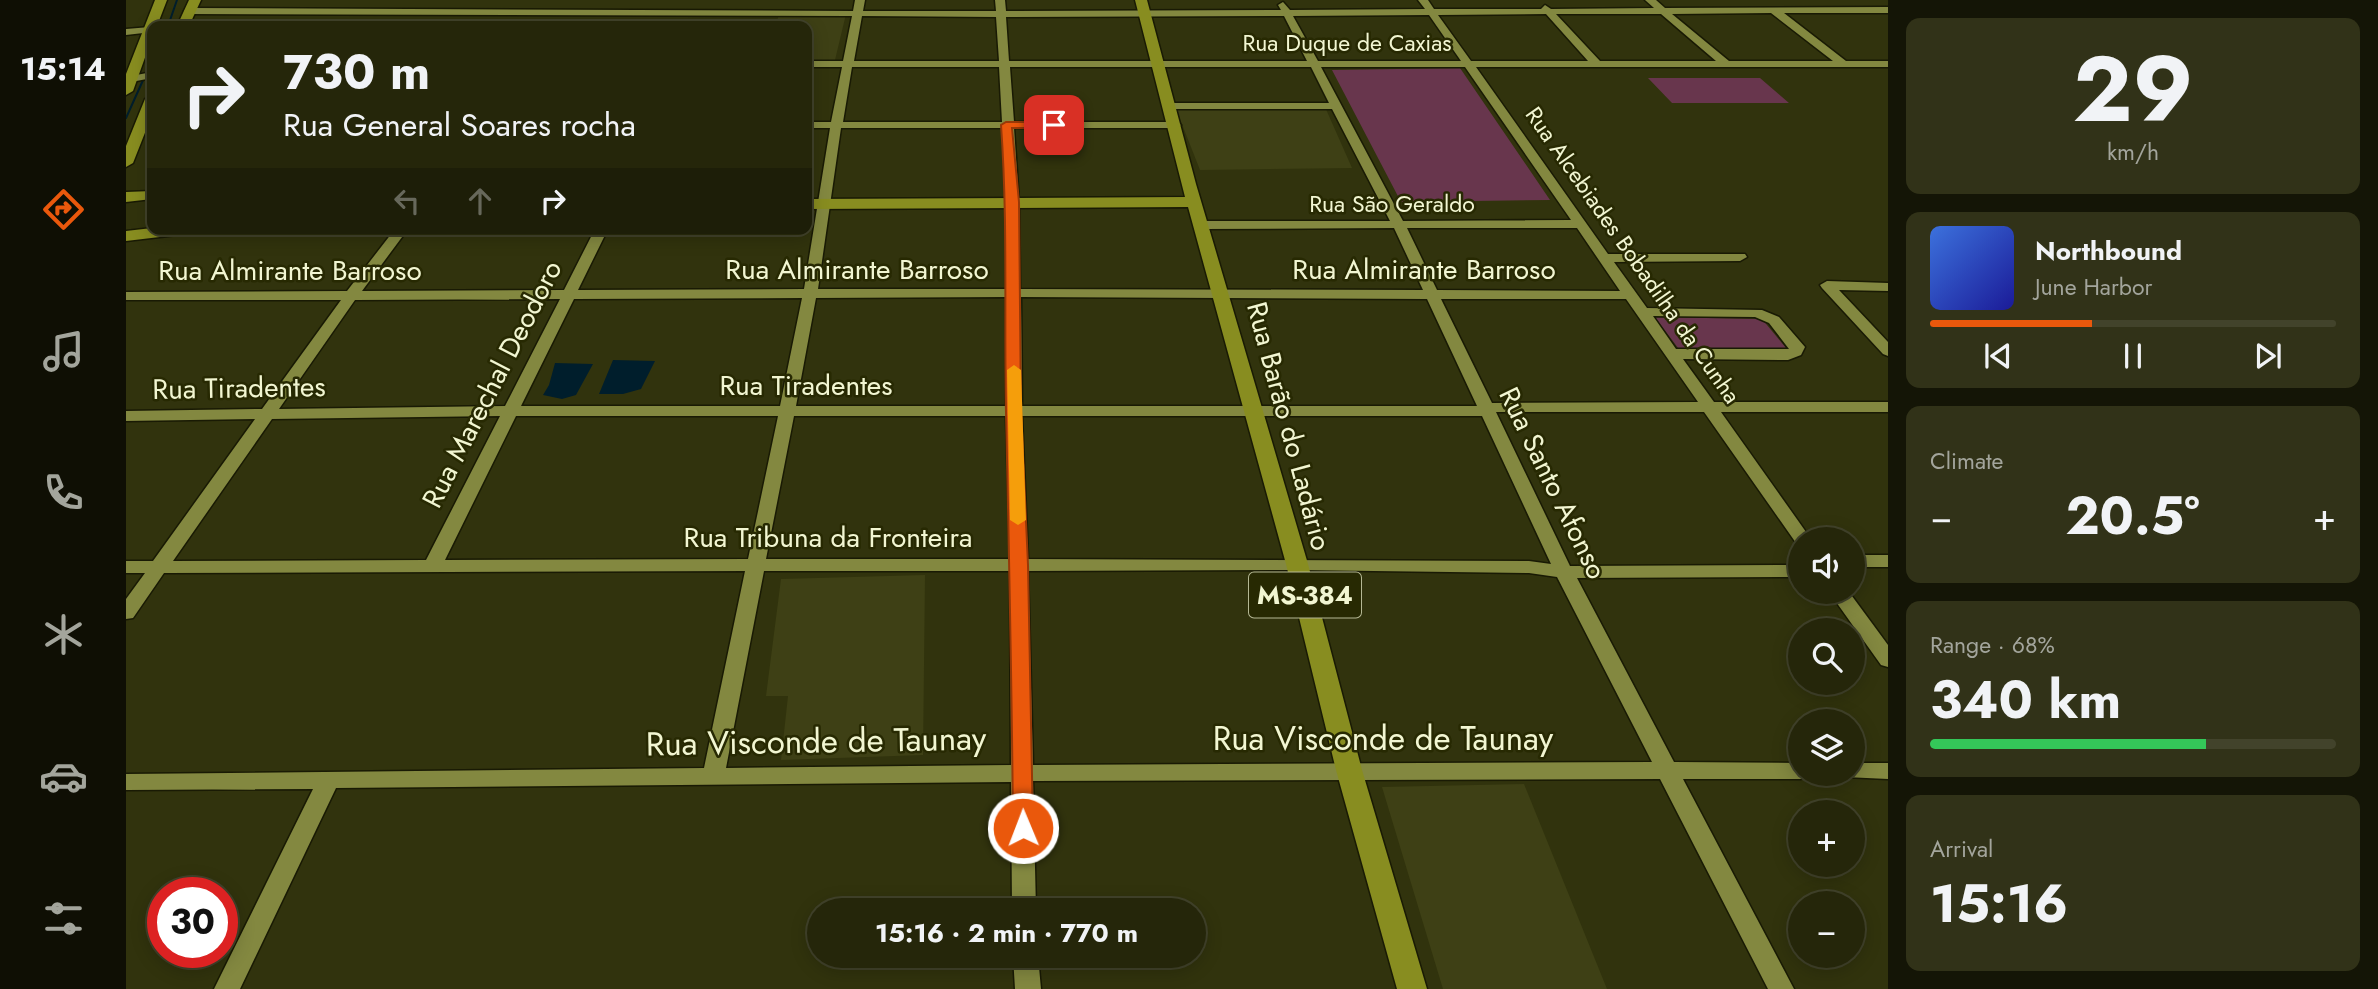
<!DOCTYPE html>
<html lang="en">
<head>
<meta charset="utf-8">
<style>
	body { margin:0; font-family:Jost,sans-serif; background:#313218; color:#f1f3f6; height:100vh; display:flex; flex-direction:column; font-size:26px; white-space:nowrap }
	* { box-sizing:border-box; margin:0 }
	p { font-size:23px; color:#a3a59c }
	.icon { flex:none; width:38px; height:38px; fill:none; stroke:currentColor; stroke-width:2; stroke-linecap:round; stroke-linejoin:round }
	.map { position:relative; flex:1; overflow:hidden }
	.details { display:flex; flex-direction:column; gap:18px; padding:18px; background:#141506; width:490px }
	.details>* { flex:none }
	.guide { position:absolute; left:21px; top:21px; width:665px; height:214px; border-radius:14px; box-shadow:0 4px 18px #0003,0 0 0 2px #42432b; background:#25260a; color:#f1f3f6; overflow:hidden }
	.controls { position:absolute; left:1662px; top:527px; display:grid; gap:14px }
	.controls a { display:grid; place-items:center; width:77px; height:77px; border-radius:50%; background:#25260a; box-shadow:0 4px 18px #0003,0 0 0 2px #42432b; font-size:35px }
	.speed { position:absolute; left:21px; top:877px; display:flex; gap:14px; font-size:35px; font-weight:700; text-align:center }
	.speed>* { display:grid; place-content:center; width:91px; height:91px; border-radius:50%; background:#25260a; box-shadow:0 4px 18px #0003,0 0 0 2px #42432b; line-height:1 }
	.speed .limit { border:10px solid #d22; background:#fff; color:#111 }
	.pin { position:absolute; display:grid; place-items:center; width:60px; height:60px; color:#fff; margin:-30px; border-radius:14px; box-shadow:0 4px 10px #0006 }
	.me { position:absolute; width:77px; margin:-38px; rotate:359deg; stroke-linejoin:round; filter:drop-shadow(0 0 5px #0008) }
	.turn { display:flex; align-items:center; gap:24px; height:147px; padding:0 21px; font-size:32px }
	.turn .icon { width:91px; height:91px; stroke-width:2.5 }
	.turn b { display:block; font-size:49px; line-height:60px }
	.lanes { display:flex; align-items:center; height:66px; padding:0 21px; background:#0003; justify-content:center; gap:35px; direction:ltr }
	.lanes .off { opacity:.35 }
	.big { font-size:52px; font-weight:700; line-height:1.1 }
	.details .card { flex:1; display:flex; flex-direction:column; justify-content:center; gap:10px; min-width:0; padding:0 24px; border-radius:14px; background:#313218 }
	.details .dial { align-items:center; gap:0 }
	.dial b { font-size:91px; line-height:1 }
	.song { display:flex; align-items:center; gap:21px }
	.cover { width:84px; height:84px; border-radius:10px; background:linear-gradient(135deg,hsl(220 70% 55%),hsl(240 70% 35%)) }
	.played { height:7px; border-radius:4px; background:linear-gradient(90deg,#ea580c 40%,#42432b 40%) }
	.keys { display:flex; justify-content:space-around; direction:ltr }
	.heat { display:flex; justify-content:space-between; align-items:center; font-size:38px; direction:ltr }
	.charge { height:10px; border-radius:5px; background:linear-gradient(90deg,#34c759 68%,#42432b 0) }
	.trip { position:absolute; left:681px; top:898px; width:399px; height:70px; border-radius:35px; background:#25260a; box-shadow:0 4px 18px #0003,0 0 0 2px #42432b; font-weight:700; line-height:70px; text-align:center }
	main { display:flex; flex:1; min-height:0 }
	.dock { display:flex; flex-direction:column; width:126px; justify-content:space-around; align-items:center; background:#0f0f04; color:#a3a59c }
	.dock .icon { width:49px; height:49px }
	.dock .selected { color:#ea580c }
	.dock b { font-size:32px; color:#f1f3f6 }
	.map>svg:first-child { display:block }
	.built { fill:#3e4015 }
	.green { fill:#68364d }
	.water { fill:#001e2c }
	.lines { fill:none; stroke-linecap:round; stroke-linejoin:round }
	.stream { stroke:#001e2c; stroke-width:2 }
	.minor-casing { stroke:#191a04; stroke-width:3 }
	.major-casing { stroke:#191a04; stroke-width:3 }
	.minor { fill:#838840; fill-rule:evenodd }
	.major { fill:#888d20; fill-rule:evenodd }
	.route { fill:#ea580c; stroke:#983908; stroke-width:2 }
	.slow { fill:#f59e0b }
	.labels { text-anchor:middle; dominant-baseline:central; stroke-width:5; stroke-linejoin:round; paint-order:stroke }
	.far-street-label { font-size:23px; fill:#f2f6d2; stroke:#272902 }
	.shield { fill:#272902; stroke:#b5b894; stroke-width:2 }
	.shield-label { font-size:26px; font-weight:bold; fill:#f2f6d2 }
	.street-label { font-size:28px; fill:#f2f6d2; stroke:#272902 }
	.near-street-label { font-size:33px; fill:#f2f6d2; stroke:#272902 }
</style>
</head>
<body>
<main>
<nav class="dock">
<b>15:14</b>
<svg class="icon selected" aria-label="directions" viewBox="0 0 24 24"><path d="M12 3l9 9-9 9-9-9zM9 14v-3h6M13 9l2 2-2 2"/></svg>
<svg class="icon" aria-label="music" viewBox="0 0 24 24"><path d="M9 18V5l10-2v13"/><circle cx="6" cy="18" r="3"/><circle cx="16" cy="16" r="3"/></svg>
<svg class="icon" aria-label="phone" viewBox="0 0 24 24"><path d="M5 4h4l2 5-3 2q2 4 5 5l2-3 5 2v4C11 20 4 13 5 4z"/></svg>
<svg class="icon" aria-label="climate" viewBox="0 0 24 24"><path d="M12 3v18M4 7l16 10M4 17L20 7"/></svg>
<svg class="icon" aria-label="car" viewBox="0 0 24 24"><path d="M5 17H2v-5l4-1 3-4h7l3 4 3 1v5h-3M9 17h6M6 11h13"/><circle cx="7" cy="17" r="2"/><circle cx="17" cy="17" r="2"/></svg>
<svg class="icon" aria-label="filters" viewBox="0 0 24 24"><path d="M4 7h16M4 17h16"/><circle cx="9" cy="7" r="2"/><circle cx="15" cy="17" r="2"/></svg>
</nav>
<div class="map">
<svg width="1762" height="989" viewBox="0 0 1762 989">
	<rect width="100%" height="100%" fill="#31330d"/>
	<path class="built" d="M720 14 709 60H681V26H649L653 15Z
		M1199 107 1226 168 1074 170 1050 109Z
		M799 575 797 755 655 760 662 696H640L655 579Z
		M1398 784 1481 989H1317L1256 787Z"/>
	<path class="green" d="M1334 68 1424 200 1275 202 1206 70Z
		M1634 78 1663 103H1546L1522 78Z
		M1529 317 1636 319 1660 348 1653 350 1552 348Z"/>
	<path class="water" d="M487 360 529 361 515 389 497 394H473Z
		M429 363 467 364 450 395 436 399 417 395 423 385Z"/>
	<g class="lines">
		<path class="stream" d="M42 26 51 0
			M21 71 26 62
			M0 118 18 78"/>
		<g class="minor-casing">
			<path id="minor" d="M729 0H739L737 11H870L869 0H879L880 11 1155 10 1152 5 1157 2 1164 10 1299 9 1292 0H1302L1308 9H1415L1419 5 1425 9 1528 8 1519 0H1530L1539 8 1762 7V13H1658L1720 61H1762V67H1350L1482 254H1619L1621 257 1614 261 1488 262 1521 308 1636 310 1653 317 1679 347 1675 355 1662 360 1557 359 1588 402H1762V412H1595L1685 539H1675V544L1670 543 1578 412H1370L1444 566 1675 565V577L1451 578 1548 762 1675 763V774H1685L1675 779H1557L1668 989H1642L1534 779 907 781 910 910H886L885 782 210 788 114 989H88L187 789 0 790V774L578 768 619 571 38 573 7 618 0 619V599L19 573H0V561H27L129 419 0 421V411L136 409 215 300H0V292L221 291 269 229H282L236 291 438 290 469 229H482L452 290 678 289 704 128H681V122H705L716 67H681V61H717L726 16 63 14 58 11 63 8 727 11ZM1645 13 1707 61H1603L1546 14ZM1420 14 1462 61H1345L1312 15ZM1430 14H1535L1590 61H1474ZM1303 15 1335 61H1192L1167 16ZM736 16 870 17 873 61H728ZM1158 16 1181 61H883L880 17ZM726 67H873L876 122H717ZM884 67H1185L1203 103H1043L1037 106 1043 109H1206L1264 221H1076L1069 225 1076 229 1268 228 1297 290 894 289 893 202 888 128H1049L1055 125 1049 122H888ZM1195 67H1339L1445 220 1277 221ZM715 128H877L881 202 880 289H692ZM1281 228H1451L1494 291 1311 290ZM880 297V406H670L690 298ZM895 297 1301 299 1351 406H896ZM676 298 654 406H395L448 299ZM434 299 379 406 153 409 229 300ZM1315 299H1500L1572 402 1366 403ZM1527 316 1629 317 1643 323 1663 349H1550ZM374 416 300 560 47 561 146 419ZM390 416H652L622 559 319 560ZM668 416H880L884 559H640ZM896 416H1356L1425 564 1403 561 902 559ZM1171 570 1403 573 1431 577 1526 762 907 765 902 571ZM638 571H884L885 765 600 768Z
				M24 27 26 32 0 35V29Z
				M26 72V78L0 83V77Z
				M1701 281 1762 283V291L1713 290 1762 342V356L1757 354 1696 288 1694 285Z
				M1727 555H1762V567H1727Z
				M1703 592H1723L1762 645V667L1755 665Z
				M1727 763H1762V779L1719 777 1717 774H1727Z
				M887 956H912L915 989H889Z"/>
		</g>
		<g class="major-casing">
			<path id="major" d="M29 0H41L31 26H26V38L7 91 0 95V74Z
				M63 0H75L63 26H51Z
				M1009 0H1021L1070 184 1182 564 1236 770 1301 989H1271L1210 770 1160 564 1062 207 681 209V199L1059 197Z
				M26 95V115L7 163 0 167V146L19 99Z
				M26 191V199L0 202V192Z
				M26 228V229H67L59 234 0 241V231Z"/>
		</g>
		<use href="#minor" class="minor"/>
		<use href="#major" class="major"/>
	</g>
	<path class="route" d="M880 122H928L933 125 928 128H886L893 202 895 410 902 565 907 828 904 833 897 836 890 833 887 828C886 689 883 551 880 412 878 316 882 221 875 125Z"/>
	<path class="slow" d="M888 365 895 370 900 520 892 525 884 520 881 370Z"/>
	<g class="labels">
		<g class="far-street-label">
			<text x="1221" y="43">Rua Duque de Caxias</text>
			<text x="1266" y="204">Rua São Geraldo</text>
			<text transform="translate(1507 255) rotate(55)">Rua Alcebiades Bobadilha da Cunha</text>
		</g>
		<rect class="shield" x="1123" y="572.5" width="112" height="45" rx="5"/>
		<g class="shield-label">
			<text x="1179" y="595">MS-384</text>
		</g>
		<g class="street-label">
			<text x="731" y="269">Rua Almirante Barroso</text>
			<text x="1298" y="269">Rua Almirante Barroso</text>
			<text x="164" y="270">Rua Almirante Barroso</text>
			<text transform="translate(366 384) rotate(-63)">Rua Marechal Deodoro</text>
			<text x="680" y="385">Rua Tiradentes</text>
			<text transform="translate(113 388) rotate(-1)">Rua Tiradentes</text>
			<text transform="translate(1163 426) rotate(75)">Rua Barão do Ladário</text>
			<text transform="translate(1427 483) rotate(64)">Rua Santo Afonso</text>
			<text x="702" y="537">Rua Tribuna da Fronteira</text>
		</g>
		<g class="near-street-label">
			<text x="1257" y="738">Rua Visconde de Taunay</text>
			<text transform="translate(690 741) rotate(-1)">Rua Visconde de Taunay</text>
		</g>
	</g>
</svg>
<div class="controls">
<a><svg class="icon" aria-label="sound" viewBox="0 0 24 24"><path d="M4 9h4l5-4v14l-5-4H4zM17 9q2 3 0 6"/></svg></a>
<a><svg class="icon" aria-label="search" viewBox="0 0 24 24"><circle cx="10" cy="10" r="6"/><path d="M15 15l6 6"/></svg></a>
<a><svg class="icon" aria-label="layers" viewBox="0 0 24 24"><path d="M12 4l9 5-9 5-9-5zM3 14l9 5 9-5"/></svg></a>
<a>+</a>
<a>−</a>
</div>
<div class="speed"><div class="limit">30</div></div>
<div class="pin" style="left:928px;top:125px;background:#d93025"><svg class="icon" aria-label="arrive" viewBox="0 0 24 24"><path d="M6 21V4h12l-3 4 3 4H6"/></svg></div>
<svg class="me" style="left:897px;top:828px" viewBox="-20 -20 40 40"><circle r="17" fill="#ea580c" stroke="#fff" stroke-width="3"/><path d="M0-11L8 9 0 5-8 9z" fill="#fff"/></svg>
<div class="trip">15:16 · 2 min · 770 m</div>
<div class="guide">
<div class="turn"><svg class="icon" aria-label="right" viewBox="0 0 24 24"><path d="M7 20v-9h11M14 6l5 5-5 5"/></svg><div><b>730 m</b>Rua General Soares rocha</div></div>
<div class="lanes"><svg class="icon off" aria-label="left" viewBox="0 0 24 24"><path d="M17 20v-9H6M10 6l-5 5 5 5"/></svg><svg class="icon off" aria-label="ahead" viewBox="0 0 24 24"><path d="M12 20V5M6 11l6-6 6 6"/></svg><svg class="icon" aria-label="right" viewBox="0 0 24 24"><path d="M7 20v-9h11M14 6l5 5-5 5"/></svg></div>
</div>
</div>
<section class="details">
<div class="card dial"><b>29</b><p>km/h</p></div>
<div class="card">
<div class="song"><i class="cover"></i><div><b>Northbound</b><p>June Harbor</p></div></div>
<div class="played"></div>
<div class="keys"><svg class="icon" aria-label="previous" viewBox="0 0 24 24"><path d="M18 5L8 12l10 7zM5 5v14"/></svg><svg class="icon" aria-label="pause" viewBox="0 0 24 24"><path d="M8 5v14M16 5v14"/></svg><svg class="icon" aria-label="next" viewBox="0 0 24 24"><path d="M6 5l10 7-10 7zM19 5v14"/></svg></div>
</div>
<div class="card"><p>Climate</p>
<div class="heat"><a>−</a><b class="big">20.5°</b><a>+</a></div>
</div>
<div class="card"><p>Range · 68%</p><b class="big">340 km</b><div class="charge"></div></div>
<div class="card"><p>Arrival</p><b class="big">15:16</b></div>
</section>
</main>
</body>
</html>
